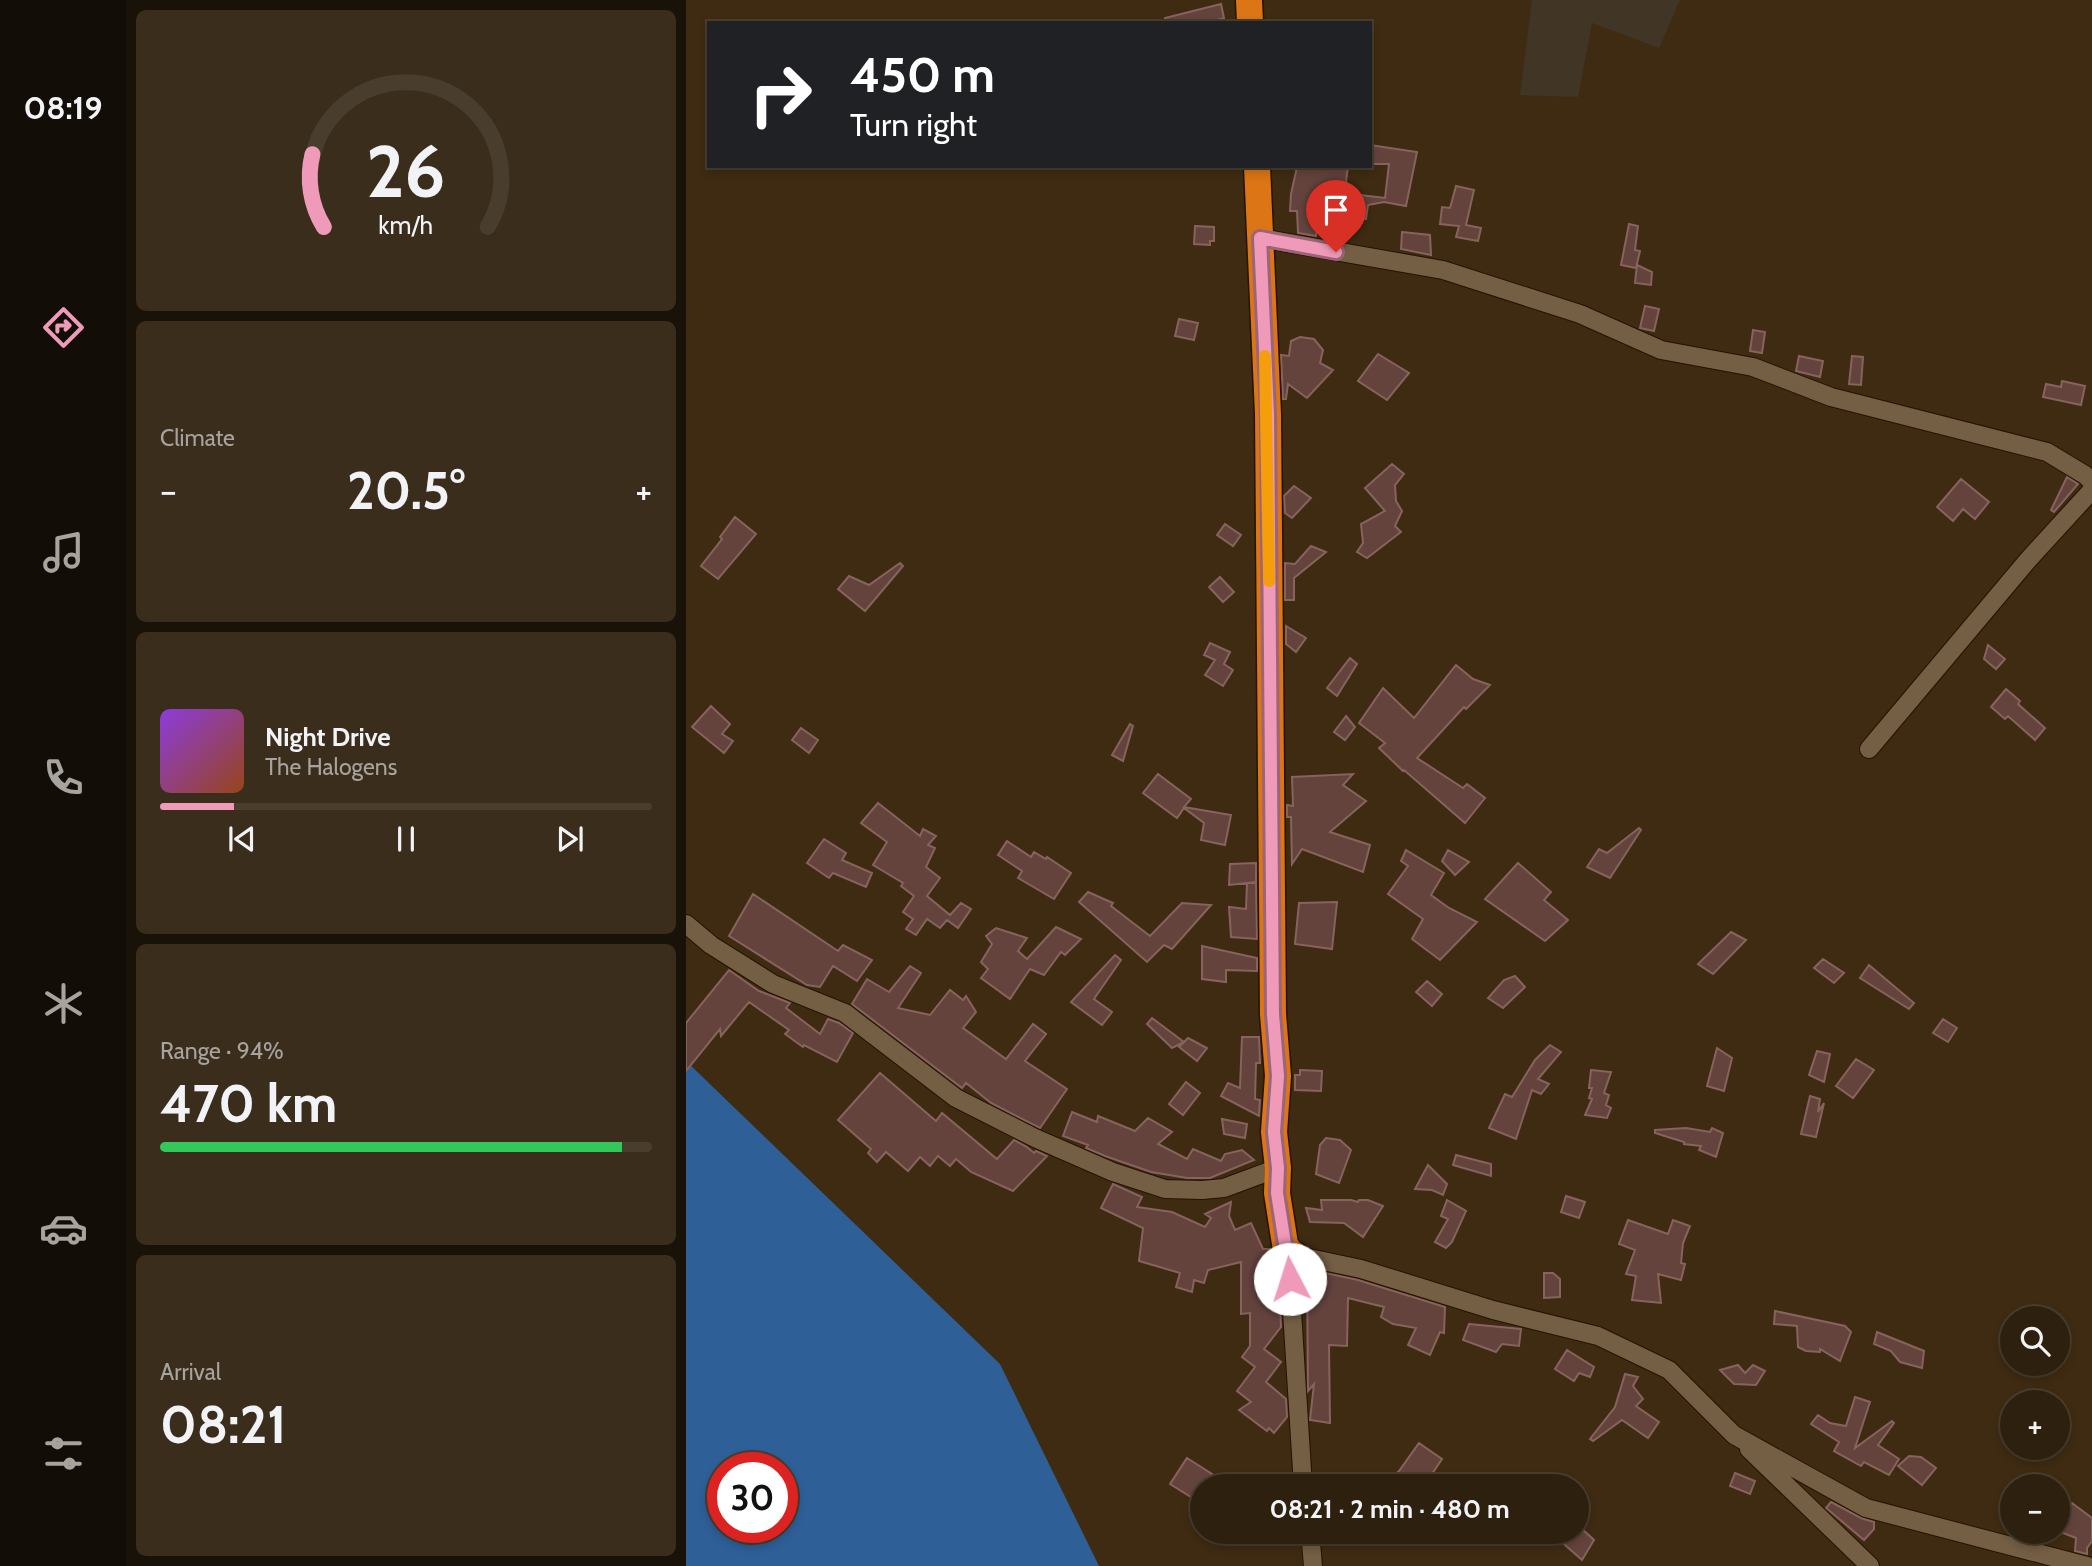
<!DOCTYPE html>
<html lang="en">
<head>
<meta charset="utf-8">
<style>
	body { margin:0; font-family:Cabin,sans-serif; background:#3a2d1c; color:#f1f3f6; height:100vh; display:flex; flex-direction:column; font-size:26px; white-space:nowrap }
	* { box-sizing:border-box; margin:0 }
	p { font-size:23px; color:#a7a39e }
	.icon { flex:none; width:38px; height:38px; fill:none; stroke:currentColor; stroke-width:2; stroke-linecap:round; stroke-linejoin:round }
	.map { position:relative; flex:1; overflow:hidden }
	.details { display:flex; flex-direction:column; gap:10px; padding:10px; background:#191208; width:560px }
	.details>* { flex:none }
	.guide { position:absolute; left:21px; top:21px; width:665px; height:147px; border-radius:0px; box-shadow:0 4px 10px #0003,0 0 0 2px #493e2e; background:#202124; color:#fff; overflow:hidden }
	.controls { position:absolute; left:1314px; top:1306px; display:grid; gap:14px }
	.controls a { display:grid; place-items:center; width:70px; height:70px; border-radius:50%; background:#2e200e; box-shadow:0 4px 10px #0003,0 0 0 2px #493e2e; font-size:35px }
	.speed { position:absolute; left:21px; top:1452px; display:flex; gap:14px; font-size:35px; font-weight:700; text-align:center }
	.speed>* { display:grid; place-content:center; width:91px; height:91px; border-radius:50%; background:#2e200e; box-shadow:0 4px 10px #0003,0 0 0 2px #493e2e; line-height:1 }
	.speed .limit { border:10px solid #d22; background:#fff; color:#111 }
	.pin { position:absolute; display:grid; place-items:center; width:60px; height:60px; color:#fff; margin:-72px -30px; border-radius:50% 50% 50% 0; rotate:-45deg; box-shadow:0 0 7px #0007 }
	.pin .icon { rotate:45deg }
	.me { position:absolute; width:77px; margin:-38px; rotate:355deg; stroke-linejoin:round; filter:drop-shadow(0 0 5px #0008) }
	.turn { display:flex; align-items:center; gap:24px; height:147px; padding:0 28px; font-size:32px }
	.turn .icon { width:91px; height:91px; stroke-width:2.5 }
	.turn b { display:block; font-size:49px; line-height:60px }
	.big { font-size:52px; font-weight:700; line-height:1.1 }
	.details .tile { flex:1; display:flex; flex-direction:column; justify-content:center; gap:10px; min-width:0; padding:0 24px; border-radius:10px; background:#3a2d1c }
	.details .dial { align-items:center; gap:0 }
	.dial svg { height:182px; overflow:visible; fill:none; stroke:#493e2e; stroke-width:7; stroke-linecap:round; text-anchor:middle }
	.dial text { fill:#f1f3f6; stroke:none }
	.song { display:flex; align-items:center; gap:21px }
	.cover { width:84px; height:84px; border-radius:10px; background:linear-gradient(135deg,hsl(270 70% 55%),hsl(20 70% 35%)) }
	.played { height:7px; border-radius:4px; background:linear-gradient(90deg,#ef9ab8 15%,#493e2e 15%) }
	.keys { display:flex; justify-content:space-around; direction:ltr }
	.heat { display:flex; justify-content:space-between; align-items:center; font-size:38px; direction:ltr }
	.charge { height:10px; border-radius:5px; background:linear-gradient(90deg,#34c759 94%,#493e2e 0) }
	.trip { position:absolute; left:504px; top:1474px; width:399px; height:70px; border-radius:35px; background:#2e200e; box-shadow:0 4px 10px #0003,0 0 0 2px #493e2e; font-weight:700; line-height:70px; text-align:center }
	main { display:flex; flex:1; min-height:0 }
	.tab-bar { display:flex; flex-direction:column; width:126px; justify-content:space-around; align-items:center; background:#120d06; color:#a7a39e }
	.tab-bar .icon { width:49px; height:49px }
	.tab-bar .current { color:#ef9ab8 }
	.tab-bar b { font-size:32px; color:#f1f3f6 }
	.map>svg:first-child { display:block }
	.industrial { fill:#413526 }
	.water { fill:#2e5f97; fill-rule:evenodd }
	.building { fill:#64433d; stroke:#87635d; stroke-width:2 }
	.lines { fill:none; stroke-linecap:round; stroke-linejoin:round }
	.minor-casing { stroke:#251300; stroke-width:20 }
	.highway-casing { stroke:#251300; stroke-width:29 }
	.minor { stroke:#745e44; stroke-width:18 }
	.highway { stroke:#db7516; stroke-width:26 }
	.route-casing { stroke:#9b6478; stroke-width:18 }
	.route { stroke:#ef9ab8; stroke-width:12 }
	.slow { stroke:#f59e0b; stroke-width:12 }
</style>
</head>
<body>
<main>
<nav class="tab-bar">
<b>08:19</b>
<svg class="icon current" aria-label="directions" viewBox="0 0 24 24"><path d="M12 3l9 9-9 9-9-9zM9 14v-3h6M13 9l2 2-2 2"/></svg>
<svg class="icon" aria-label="music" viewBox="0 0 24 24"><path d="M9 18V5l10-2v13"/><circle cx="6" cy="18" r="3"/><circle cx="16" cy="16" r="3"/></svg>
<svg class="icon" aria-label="phone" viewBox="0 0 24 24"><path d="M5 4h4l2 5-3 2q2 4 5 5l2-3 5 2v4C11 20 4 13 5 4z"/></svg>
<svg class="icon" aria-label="climate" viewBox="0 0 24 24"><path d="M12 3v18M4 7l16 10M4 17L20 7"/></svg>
<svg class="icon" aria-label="car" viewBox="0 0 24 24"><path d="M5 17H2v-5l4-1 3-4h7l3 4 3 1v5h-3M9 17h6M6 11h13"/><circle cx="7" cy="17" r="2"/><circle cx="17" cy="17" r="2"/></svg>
<svg class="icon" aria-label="filters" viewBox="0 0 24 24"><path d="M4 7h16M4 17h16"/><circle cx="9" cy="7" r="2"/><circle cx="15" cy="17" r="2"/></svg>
</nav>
<section class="details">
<div class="tile dial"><svg viewBox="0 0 100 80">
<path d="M14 69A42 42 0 1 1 86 69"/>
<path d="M14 69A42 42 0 0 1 9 37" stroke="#ef9ab8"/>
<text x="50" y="56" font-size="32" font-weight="700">26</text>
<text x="50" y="72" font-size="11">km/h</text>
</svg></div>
<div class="tile"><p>Climate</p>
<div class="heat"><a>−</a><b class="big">20.5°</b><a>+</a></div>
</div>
<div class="tile">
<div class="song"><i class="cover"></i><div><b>Night Drive</b><p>The Halogens</p></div></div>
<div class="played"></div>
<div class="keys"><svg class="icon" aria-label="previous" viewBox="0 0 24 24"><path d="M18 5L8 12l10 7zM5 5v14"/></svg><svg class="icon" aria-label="pause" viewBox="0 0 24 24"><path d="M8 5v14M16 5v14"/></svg><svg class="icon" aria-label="next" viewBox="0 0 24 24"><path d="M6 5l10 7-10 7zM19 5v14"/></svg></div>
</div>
<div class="tile"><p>Range · 94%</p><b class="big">470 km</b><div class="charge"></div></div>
<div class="tile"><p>Arrival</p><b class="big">08:21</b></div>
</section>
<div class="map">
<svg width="1406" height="1566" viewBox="0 0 1406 1566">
	<rect width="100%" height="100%" fill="#3e2b12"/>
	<path class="industrial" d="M846 0H994L973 48 906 23 892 97 834 95Z"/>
	<path class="water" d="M0 1061 314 1364 413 1566H0ZM37 1468H96V1528H37Z"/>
	<path class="building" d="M535 4 538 18 520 23H479V18Z
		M684 145 731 152 720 206 698 202 682 205 680 219 666 216 667 207 653 210 634 206 630 236 612 233 611 211H604L605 194 611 167 643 169 644 166H662L659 190 666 191V194L699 198 703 164H684Z
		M770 186 788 190 780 225 795 228 792 241 770 237 773 226 754 224 756 207 764 208Z
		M943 224 952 226 949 250 954 251 950 268 935 265Z
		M509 226 528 227V241H524V245L508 244Z
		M716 232 744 235 745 255 715 249Z
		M951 265 966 272 965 285 949 283Z
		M959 306 973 309 968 331 954 328Z
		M493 319 512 323 508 340 489 336Z
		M1067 330 1079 332 1076 353 1064 351Z
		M614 337 628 339 637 350 634 363 647 370 621 398 602 384 600 399H597L595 355 603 356 605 341Z
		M692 354 723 373 701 400 672 381Z
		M1113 356 1137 361 1134 377 1110 371Z
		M1166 356 1177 357 1175 385 1163 384Z
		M1376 381 1399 386 1395 405 1357 397 1360 384 1375 387Z
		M706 464 718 474 709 485 710 501 716 511 709 526 715 532 681 558 671 552 677 543 675 524 699 511 679 488Z
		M1381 477 1392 484 1368 512 1365 510Z
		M1275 479 1303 502 1289 519 1277 509 1267 521 1251 507Z
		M608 486 625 498 606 518 599 513 598 496Z
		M49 517 70 534 32 579 15 566 36 539 34 537Z
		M539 524 555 535 547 546 531 535Z
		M625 546 640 552 608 578V600H599V563L609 564Z
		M214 563 217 566 179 611 152 589 163 576 183 585Z
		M534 577 548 592 537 602 523 587Z
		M600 626 620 638 610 652 600 644Z
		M524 643 544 652 538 664 547 670 537 686 519 675 529 660 518 655Z
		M1302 645 1319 659 1310 669 1298 659Z
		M664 658 671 664 651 696 641 688Z
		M770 665 787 679 804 685 780 709 778 707 731 758 777 788 781 784 799 798 779 823 718 770 717 771 693 748 699 743 673 723 697 688 728 718Z
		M1320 689 1334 701 1332 704 1359 728 1349 740 1322 716 1319 719 1305 707Z
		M25 706 44 724 36 734 47 741 38 753 6 727Z
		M660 716 669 727 659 740 648 732Z
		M444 724 447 726 437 761 426 755Z
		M115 728 132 740 123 753 106 740Z
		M472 774 505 799 498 807 545 815 539 845 515 840 518 823 498 808 491 818 457 793Z
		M667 774 657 785 680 801 644 832 684 845 677 872 616 849 606 864 605 817H601V805L607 806 606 777Z
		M192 803 234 836 237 829 250 836 242 845 249 848 240 867 254 878 241 896 264 915 275 903 285 909 272 928 261 920 254 928 241 919 230 935 220 929 227 919 217 912 228 896 215 886 217 883 187 865 201 842 175 823Z
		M953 828 955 830 924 878 901 867 913 849 921 853Z
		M138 839 160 853 156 860 186 873 180 887 147 873 143 878 121 863Z
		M321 841 345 857 348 852 360 859 361 857 385 873 368 899 332 878 336 871 312 855Z
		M720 850 758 873 745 895 763 908 791 922 754 960 726 939 737 919 702 894 722 866 715 861Z
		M762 850 783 862 769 875 756 861Z
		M570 863V882L543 885 544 864Z
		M832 863 865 892 858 900 882 920 859 941 799 899Z
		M561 883H570L571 939 545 937 543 907 560 909Z
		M402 892 427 903 425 906 464 936 496 903 525 905 486 949 478 945 461 962 393 902Z
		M67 894 152 951 157 945 186 960 171 981 147 966 134 987 121 985 43 936Z
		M651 902 646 949 609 944 613 903Z
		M370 927 395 939 379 955 375 952 358 975 344 969 324 999 295 978 302 969 295 962 306 944 300 936 310 928 341 938 332 951 341 959Z
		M1045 932 1060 940 1027 974 1012 964Z
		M516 946 571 958V971L540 970V982L516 979Z
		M429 955 435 960 408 999 426 1012 416 1025 385 1002Z
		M1137 959 1158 973 1148 983 1128 968Z
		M1183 965 1228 1003 1223 1009 1174 978Z
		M224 966 235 973 212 1008 244 1015 264 990 277 1000 280 996 290 1012 277 1028 320 1059 347 1024 360 1034 339 1061 381 1089 354 1128 305 1103 280 1083 276 1088 166 1004 181 979 203 992Z
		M43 970 73 991 104 1003 100 1008 134 1034 142 1019 153 1023 167 1033 151 1062 118 1045 117 1047 99 1034 103 1030 63 1002 35 1036 34 1029 0 1071V1023Z
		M829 976 839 987 817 1008 802 998 818 980Z
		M741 981 756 994 746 1006 730 992Z
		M466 1018 498 1042 486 1048 461 1024Z
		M1257 1019 1271 1028 1262 1042 1247 1033Z
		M556 1037H573L574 1063H570L569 1099 574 1100 573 1116 535 1096 542 1083 554 1088Z
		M502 1038 521 1048 511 1061 493 1047Z
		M864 1045 875 1052 852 1079 863 1084 855 1094 846 1090 830 1139 803 1128 819 1094 826 1097 849 1060Z
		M1031 1048 1046 1058 1038 1091 1021 1086Z
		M1131 1051 1144 1054 1138 1082 1123 1075Z
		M1170 1059 1188 1070 1167 1098 1150 1086Z
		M614 1070 636 1071 635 1091 609 1090V1075H614Z
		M905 1070 925 1072 918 1093 923 1095 920 1105 925 1108 921 1118 899 1115 906 1099 903 1098 906 1088H903Z
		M194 1073 250 1121 256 1113 311 1159 328 1140 341 1147 348 1153 350 1151 361 1156 327 1191 285 1172 270 1159 264 1166 252 1156 244 1166 234 1157 222 1171 200 1152 191 1162 182 1153 185 1149 152 1120Z
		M500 1082 514 1093 497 1115 483 1104Z
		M1124 1096 1134 1099 1132 1112 1138 1103 1130 1137 1115 1134Z
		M386 1112 411 1122 412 1116 449 1131 462 1118 486 1132 472 1144 501 1159 507 1149 535 1161 539 1154 556 1150 568 1160 524 1178H501L465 1172 419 1156 400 1148 402 1145 377 1136Z
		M536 1119 561 1124 559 1138 538 1134Z
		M1000 1128 1024 1132 1026 1128 1037 1133 1030 1157 1013 1150 1015 1146 998 1144V1142L969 1133V1130Z
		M640 1138 654 1140 665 1150 653 1183 630 1174 634 1145Z
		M770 1155 805 1164V1176L767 1165Z
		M742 1165 761 1184 757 1195 746 1190 729 1189Z
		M427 1184 456 1197 451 1207 486 1212 519 1227 525 1218 519 1214 545 1202 543 1216 549 1230 565 1223 577 1249H584L595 1265 593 1280 595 1327 578 1349 595 1362 580 1382 600 1399 601 1417 588 1433 583 1428 581 1431 553 1410 565 1402 551 1391 569 1367 556 1357 564 1346V1313L555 1314V1262L522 1270 518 1283 508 1280 506 1292 490 1287 494 1273 453 1261 457 1228 415 1208Z
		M880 1196 899 1202 893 1218 875 1212Z
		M635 1200H665L672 1202 673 1200H682L697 1206 677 1237 658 1223 624 1222 620 1208 636 1210Z
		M761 1200 780 1211 766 1242 760 1248 749 1242 762 1219 755 1216Z
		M942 1220 982 1234 987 1220 1004 1226 997 1243 995 1263 999 1264 995 1280 972 1274 975 1303 946 1300 950 1276 940 1274 949 1250 933 1244Z
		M621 1269 672 1280 759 1307 758 1333 754 1332 744 1355 722 1345 730 1328 707 1324 695 1317 698 1307 662 1298 661 1346 643 1345 644 1423 624 1420 628 1384 622 1391Z
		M858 1273H867L874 1279V1297L858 1298Z
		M1089 1311 1159 1326 1165 1332 1154 1361 1134 1349V1352L1120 1351 1112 1347 1111 1326 1088 1324Z
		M783 1324 835 1329 833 1346 816 1344 810 1352 777 1340Z
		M1191 1332 1238 1351 1236 1368 1214 1362 1205 1351 1188 1344Z
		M881 1350 908 1367 904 1377 893 1373 888 1381 869 1369Z
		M1052 1365 1059 1373 1067 1365 1079 1371 1070 1385 1048 1384 1034 1370Z
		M939 1374 952 1377 947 1386 957 1399 950 1406 973 1422 962 1438 936 1420 907 1441 904 1439 929 1407Z
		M1169 1397 1184 1402 1169 1448 1206 1421 1208 1423 1192 1445 1213 1459 1203 1475 1178 1462 1175 1466 1148 1451 1153 1442 1125 1424 1132 1415 1144 1423 1160 1426Z
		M733 1443 756 1459 742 1480 733 1474 725 1486H698L713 1471Z
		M1223 1456 1235 1457 1250 1468 1236 1485 1212 1466Z
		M501 1458 526 1474 516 1486V1504L484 1484Z
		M1049 1473 1069 1481 1064 1494 1044 1486Z
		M1145 1502 1175 1518 1188 1522V1529L1178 1540 1140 1508Z
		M1386 1503 1406 1518V1541L1401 1548V1554L1389 1551 1390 1538 1372 1531V1513H1376Z
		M895 1528 908 1540 896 1560 863 1531H892Z"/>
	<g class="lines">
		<g class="minor-casing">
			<path id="minor" d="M574 238 757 270 894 314 975 350 1067 367 1145 397 1361 452 1399 475 1406 482
				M1183 749 1342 560 1406 490
				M0 924 25 945 87 984 159 1013 270 1098 349 1138 427 1172 479 1189 516 1190 538 1188 592 1168
				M1063 1449 1184 1566
				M617 1486 604 1279 609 1255 675 1269 807 1310 912 1336 983 1370 1048 1435 1180 1508 1401 1566
				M624 1531 627 1566"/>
		</g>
		<g class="highway-casing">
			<path id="highway" d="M563 0 564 23
				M571 166 582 414 587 1014 592 1076 588 1132 592 1168 591 1193 599 1244 603 1251 609 1255"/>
		</g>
		<use href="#minor" class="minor"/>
		<use href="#highway" class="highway"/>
	</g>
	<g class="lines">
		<g class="route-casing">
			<path id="route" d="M604 1279 609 1255 603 1251 599 1244 591 1193 592 1168 588 1132 592 1076 587 1014 582 414 574 238 650 252"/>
		</g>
		<use href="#route" class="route"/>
		<path class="slow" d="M579 356 583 581"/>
	</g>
</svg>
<div class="controls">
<a><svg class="icon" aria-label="search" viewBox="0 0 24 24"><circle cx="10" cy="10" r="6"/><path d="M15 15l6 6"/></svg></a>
<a>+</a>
<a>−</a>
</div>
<div class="speed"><div class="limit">30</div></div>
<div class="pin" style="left:650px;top:252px;background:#d93025"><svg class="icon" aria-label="arrive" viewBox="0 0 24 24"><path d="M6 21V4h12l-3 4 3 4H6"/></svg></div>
<svg class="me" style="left:604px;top:1279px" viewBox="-20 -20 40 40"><circle r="19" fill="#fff"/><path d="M0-13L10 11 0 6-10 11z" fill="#ef9ab8"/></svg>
<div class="trip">08:21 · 2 min · 480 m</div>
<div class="guide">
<div class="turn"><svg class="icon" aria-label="right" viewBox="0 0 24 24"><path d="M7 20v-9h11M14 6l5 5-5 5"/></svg><div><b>450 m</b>Turn right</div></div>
</div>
</div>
</main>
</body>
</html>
